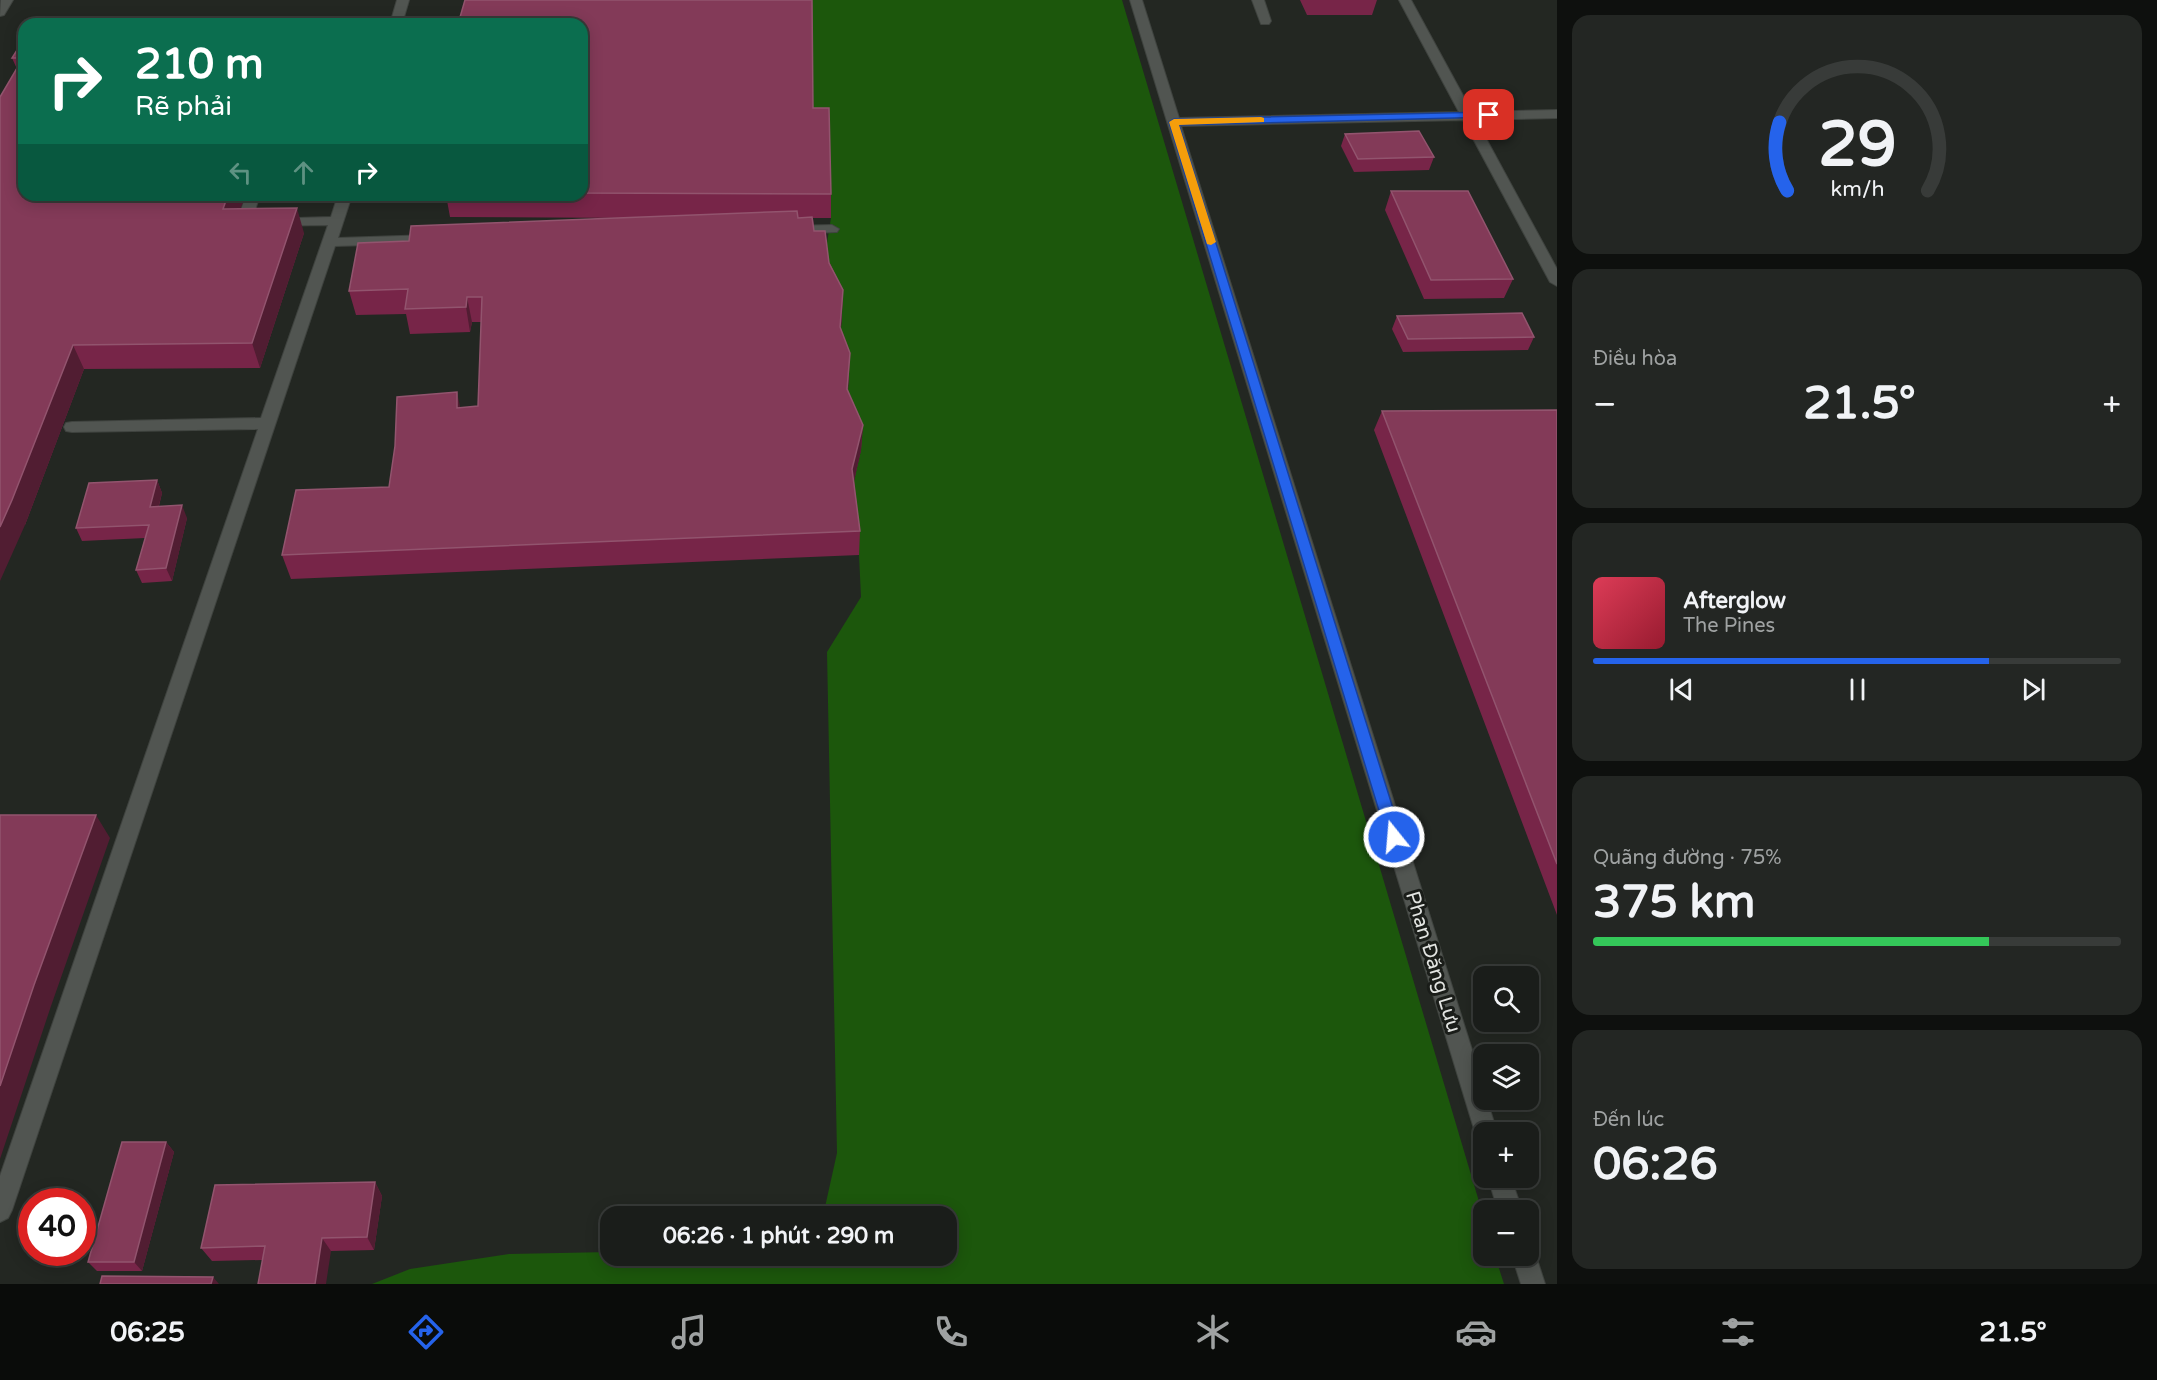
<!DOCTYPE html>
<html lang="vi">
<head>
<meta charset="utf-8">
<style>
	body { margin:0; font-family:"Varela Round",sans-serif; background:#232623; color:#f1f3f6; height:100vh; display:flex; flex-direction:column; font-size:22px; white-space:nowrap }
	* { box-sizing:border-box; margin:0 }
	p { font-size:20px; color:#9fa2a2 }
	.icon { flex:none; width:33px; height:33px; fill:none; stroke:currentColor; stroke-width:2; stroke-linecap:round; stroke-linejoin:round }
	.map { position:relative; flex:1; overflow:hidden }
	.sheet { display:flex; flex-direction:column; gap:15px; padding:15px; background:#0e100e; width:600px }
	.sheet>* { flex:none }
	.guide { position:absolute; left:18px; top:18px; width:570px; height:183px; border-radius:18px; box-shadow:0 3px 15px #0003,0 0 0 2px #383b39; background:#0b6e4f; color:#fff; overflow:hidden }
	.buttons { position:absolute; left:1473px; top:966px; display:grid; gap:12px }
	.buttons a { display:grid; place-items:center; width:66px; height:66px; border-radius:12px; background:#1a1d1a; box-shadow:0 3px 15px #0003,0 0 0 2px #383b39; font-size:30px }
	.speed { position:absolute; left:18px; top:1188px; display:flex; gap:12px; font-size:30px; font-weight:700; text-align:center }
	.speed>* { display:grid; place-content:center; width:78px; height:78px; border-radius:50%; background:#1a1d1a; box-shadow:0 3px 15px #0003,0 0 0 2px #383b39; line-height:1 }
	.speed .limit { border:9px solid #d22; background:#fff; color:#111 }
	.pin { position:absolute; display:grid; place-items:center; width:51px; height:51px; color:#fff; margin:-26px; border-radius:12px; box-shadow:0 3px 9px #0006 }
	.me { position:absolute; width:66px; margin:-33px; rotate:343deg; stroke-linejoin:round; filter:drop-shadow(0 0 4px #0008) }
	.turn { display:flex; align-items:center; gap:21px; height:126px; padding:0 18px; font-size:27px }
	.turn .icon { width:78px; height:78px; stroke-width:2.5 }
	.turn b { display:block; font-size:42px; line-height:51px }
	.lanes { display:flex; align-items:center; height:57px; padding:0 18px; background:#0003; justify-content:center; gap:30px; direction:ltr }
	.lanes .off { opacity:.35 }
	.big { font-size:45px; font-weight:700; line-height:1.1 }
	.sheet .widget { flex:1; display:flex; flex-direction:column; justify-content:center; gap:9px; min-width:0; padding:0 21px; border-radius:18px; background:#232623 }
	.sheet .dial { align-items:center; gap:0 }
	.dial svg { height:156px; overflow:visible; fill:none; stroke:#383b39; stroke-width:7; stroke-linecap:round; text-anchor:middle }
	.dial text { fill:#f1f3f6; stroke:none }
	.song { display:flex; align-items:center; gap:18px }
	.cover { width:72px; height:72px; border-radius:9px; background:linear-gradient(135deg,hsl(350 70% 55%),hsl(350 70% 35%)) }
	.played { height:6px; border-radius:3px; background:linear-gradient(90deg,#2563eb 75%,#383b39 75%) }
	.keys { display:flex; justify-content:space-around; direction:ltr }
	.heat { display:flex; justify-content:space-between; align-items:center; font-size:33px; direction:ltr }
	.charge { height:9px; border-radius:4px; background:linear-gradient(90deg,#34c759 75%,#383b39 0) }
	.trip { position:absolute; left:600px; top:1206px; width:357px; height:60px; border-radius:18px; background:#1a1d1a; box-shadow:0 3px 15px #0003,0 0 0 2px #383b39; font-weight:700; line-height:60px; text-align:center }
	.tab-bar { display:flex; height:96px; justify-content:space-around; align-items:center; background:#0a0c0a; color:#9fa2a2 }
	.tab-bar .icon { width:42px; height:42px }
	.tab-bar .selected { color:#2563eb }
	.tab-bar b { font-size:27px; color:#f1f3f6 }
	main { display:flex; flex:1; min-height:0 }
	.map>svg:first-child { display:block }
	.green { fill:#1c570c }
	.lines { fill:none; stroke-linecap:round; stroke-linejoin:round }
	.minor-casing { stroke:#3f433f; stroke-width:2 }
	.minor { fill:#515551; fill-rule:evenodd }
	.wall { fill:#772548 }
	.shaded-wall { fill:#511d32 }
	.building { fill:#833a58; stroke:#92546e; stroke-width:1.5 }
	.route { fill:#2563eb; stroke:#184099; stroke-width:1.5 }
	.slow { fill:#f59e0b }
	.labels { text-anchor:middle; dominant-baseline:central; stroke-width:6; stroke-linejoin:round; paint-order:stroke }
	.street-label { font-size:20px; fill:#e2e4e1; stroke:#1a1d19 }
</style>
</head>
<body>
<main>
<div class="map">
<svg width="1557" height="1284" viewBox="0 0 1557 1284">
	<rect width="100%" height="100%" fill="#232722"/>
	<path class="green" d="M811 0H1122L1483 1215 1484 1256H1495L1504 1284H372L410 1269 509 1254 610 1252V1256H946V1216H823L837 1153 827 652 861 597 859 555 851 494 861 450 846 413 849 377 839 351 842 315 829 288 825 255 831 218 828 132H813Z"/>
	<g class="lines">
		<g class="minor-casing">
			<path id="minor" d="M1 0H13L4 15 0 16Z
				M397 0H409L402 24H390Z
				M1130 0H1142L1179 118 1459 112 1399 0H1411L1472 112 1557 110V118L1476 120 1557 269V286L1550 282 1463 120 1181 126 1484 1088V1100H1487L1497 1132H1484V1142L1478 1140 1475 1132Z
				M1252 0H1264L1271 21 1269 24H1261Z
				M246 195H260L255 210 257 216 263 219 331 217 338 195H352L338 238 432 235 439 239 432 243 335 246 12 1210 8 1218 0 1222V1176L258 429 72 432 66 431 64 427 66 423 72 422 261 418 328 225 256 226 246 221 241 210Z
				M832 225 839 229 837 232 789 234 782 230 789 226Z
				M1488 1178H1511L1522 1210H1498Z
				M1528 1246 1533 1247 1545 1284H1521L1512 1256H1528Z"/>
		</g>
		<use href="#minor" class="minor"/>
	</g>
	<path class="wall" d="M1300 0H1377L1372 15H1307Z
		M582 24 813 108 831 194V218H813L814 231 843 290 841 329 850 353 848 391 863 425 861 450 854 481 860 531 859 555 291 579 282 555 389 487 460 408 478 406 481 322H472L470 332 410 334 406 314 356 315 349 291 409 241 630 218 450 217 446 195H582Z
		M24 39 240 209 304 233 260 368 84 369 25 525 17 69 12 58Z
		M1345 134 1434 157 1429 170 1354 172 1341 146Z
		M1391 191 1513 279 1504 298 1424 299 1385 210Z
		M1397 316 1534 337 1528 350 1403 352 1392 329Z
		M1557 410V915L1374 430 1382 411Z
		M157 480 162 493 159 506 187 518 172 581 142 583 136 570 145 538 82 541 76 528Z
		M166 1142 174 1152 142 1271H97L88 1262Z
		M375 1182 382 1196 374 1250 331 1251 262 1260 212 1261 201 1248Z"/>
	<path class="shaded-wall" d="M228 195H246L230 234 223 209Z
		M297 208 304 233 260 368 252 343Z
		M843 290 842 315 839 351 840 327Z
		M467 297 472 322 470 332 466 307Z
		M73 345 84 369 25 525 0 581V527Z
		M457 392 462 416 457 408Z
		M863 425 861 450 851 494 852 469Z
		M157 480 162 493 155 520 150 507Z
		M182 505 187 518 172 581 166 568Z
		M96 815 110 838 51 1006 0 1159V1086L34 985Z
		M166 1142 174 1152 142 1271 134 1262Z
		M375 1182 382 1196 374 1250 367 1237Z
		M322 1238 331 1251 326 1284H315Z
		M213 1277 219 1284H211Z"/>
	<path class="building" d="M465 0H812L813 108H829L831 194 582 193V24H458Z
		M326 18 324 24H33L36 19Z
		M24 39V195H228L223 209 297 208 252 343 73 345 12 500 0 527V97L23 58H12Z
		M1419 131 1434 157 1358 159 1345 134Z
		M1391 191H1468L1513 279 1431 280Z
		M797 211 798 218 812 217 814 231H825L829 263 843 290 840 327 850 353 847 389 863 425 852 469 860 531 282 555 296 490 389 487 395 446 397 397 457 392V408L478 406 482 297H467L466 307 405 309 408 289 349 291 358 243 409 241 411 226Z
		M1522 313 1534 337 1408 339 1397 316Z
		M1557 410V864L1382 411Z
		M157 480 150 507 182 505 166 568 136 570 149 525 76 528 89 483Z
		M0 815H96L34 985 0 1086Z
		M122 1142H166L134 1262H88Z
		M375 1182 367 1237 322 1238 315 1284H258L265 1246 201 1248 215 1185Z
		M102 1276 213 1277 211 1284H100Z"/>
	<path class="route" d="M1489 112 1494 115 1493 117 1179 125 1402 837 1400 841 1394 843 1389 841 1387 837 1169 122 1174 119Z"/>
	<path class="slow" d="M1261 117 1264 118V122L1179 125 1216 242 1211 245 1207 244 1169 122 1174 119Z"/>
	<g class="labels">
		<g class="street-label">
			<text transform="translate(1433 962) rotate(73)">Phan Đăng Lưu</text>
		</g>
	</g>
</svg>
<div class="buttons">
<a><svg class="icon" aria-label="search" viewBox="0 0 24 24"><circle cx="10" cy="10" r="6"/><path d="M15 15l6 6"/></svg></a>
<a><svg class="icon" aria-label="layers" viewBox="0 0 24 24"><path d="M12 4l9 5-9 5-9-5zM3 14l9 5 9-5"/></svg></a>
<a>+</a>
<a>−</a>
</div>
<div class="speed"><div class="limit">40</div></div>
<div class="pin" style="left:1489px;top:115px;background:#d93025"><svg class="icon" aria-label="arrive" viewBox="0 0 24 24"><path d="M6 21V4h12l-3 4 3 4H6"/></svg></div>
<svg class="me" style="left:1394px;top:837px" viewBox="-20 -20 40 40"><circle r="17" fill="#2563eb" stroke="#fff" stroke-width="3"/><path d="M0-11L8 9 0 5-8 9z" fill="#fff"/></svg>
<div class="trip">06:26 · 1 phút · 290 m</div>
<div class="guide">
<div class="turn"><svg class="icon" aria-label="right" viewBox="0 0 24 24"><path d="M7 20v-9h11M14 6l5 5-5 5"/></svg><div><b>210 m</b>Rẽ phải</div></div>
<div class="lanes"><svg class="icon off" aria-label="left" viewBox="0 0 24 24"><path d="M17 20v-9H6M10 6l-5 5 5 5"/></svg><svg class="icon off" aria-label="ahead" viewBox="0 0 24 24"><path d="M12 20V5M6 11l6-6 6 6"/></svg><svg class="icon" aria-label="right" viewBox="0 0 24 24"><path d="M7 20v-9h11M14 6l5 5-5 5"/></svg></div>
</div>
</div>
<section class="sheet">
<div class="widget dial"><svg viewBox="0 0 100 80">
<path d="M14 69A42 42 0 1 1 86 69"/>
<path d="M14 69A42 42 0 0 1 10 34" stroke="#2563eb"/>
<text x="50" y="56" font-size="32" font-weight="700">29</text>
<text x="50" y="72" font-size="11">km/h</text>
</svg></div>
<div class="widget"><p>Điều hòa</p>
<div class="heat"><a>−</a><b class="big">21.5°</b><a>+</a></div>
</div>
<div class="widget">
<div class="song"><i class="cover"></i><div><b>Afterglow</b><p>The Pines</p></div></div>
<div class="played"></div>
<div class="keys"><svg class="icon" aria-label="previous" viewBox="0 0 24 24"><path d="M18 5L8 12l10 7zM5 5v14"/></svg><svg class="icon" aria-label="pause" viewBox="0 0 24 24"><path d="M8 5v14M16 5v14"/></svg><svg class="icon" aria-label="next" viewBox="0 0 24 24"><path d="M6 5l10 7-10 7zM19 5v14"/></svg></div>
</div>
<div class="widget"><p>Quãng đường · 75%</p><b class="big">375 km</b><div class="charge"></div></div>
<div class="widget"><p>Đến lúc</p><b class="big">06:26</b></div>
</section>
</main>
<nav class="tab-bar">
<b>06:25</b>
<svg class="icon selected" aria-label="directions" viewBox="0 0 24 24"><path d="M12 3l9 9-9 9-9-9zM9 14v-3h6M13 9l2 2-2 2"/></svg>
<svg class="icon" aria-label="music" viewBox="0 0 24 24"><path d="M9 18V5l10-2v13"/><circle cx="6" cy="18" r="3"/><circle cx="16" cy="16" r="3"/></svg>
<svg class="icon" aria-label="phone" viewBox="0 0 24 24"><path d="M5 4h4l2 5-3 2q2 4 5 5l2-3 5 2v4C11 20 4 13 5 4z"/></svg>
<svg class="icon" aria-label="climate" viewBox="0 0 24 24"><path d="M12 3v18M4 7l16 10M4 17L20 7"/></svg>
<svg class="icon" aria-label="car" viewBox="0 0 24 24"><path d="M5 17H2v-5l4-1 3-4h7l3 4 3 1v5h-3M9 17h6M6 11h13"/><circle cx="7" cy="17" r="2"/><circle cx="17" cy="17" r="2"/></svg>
<svg class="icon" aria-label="filters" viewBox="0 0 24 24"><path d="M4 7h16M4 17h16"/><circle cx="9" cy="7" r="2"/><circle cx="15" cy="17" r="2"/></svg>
<b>21.5°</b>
</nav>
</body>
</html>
